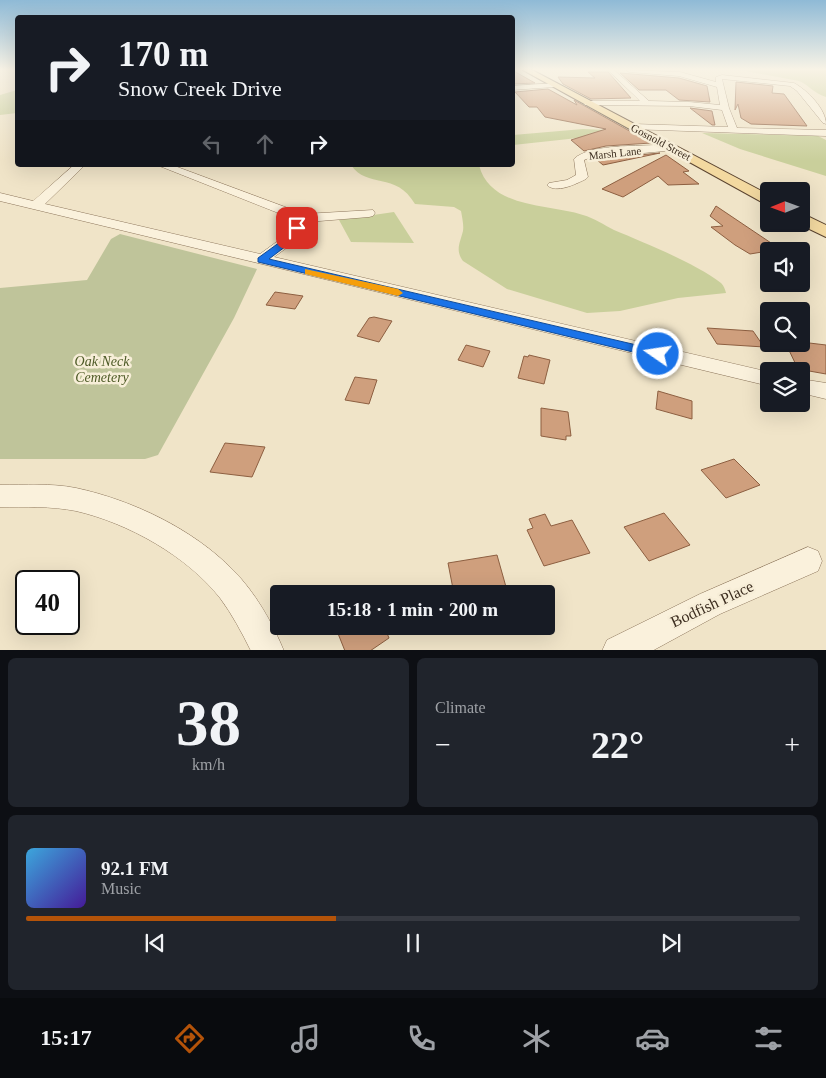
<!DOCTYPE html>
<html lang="en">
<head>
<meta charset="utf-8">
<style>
	body { margin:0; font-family:"Times New Roman",serif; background:#20242c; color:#f1f3f6; height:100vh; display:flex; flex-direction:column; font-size:19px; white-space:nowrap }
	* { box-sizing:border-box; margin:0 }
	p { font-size:16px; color:#9ea1a6 }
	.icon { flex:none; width:28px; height:28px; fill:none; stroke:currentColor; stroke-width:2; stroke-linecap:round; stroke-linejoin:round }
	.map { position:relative; height:650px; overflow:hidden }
	.sheet { display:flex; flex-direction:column; gap:8px; padding:8px; background:#0d0f14; flex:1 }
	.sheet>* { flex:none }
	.top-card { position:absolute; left:15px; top:15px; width:500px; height:152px; border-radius:5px; box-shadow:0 5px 20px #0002; background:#171b24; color:#f1f3f6; overflow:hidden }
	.needle { width:32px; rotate:269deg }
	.tools { position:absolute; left:760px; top:182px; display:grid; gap:10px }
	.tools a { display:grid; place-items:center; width:50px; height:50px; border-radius:5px; background:#171b24; box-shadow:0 5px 20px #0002; font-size:25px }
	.speed { position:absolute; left:15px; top:570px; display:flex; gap:10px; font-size:25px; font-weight:700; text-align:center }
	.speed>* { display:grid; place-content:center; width:65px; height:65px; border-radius:50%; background:#171b24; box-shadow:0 5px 20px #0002; line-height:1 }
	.speed .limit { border:2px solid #111; border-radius:8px; background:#fff; color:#111 }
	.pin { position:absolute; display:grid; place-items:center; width:42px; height:42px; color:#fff; margin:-21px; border-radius:10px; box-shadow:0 2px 8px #0006 }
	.me { position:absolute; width:55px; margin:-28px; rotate:283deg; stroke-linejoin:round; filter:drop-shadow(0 0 4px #0008) }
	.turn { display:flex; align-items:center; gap:18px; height:105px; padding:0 20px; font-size:22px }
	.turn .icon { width:65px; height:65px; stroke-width:2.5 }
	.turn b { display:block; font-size:35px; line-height:42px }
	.lanes { display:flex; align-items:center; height:48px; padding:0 20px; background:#0003; justify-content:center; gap:25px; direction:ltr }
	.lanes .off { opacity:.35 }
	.big { font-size:38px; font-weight:800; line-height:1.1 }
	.sheet .card { flex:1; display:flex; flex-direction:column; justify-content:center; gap:8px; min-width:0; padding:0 18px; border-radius:8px; background:#20242c }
	.sheet .dial { align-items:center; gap:0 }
	.dial b { font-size:65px; line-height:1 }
	.song { display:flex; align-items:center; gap:15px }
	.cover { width:60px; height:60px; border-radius:8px; background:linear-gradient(135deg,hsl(200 70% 55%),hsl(260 70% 35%)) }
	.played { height:5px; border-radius:2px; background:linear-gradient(90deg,#b45309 40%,#363941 40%) }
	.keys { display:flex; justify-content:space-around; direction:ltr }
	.heat { display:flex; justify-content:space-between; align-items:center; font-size:28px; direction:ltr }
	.sheet .tiles { flex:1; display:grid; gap:8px; grid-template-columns:1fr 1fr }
	.card:last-child { grid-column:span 2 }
	.trip { position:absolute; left:270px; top:585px; width:285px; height:50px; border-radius:5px; background:#171b24; box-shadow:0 5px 20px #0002; font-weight:800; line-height:50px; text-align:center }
	.tabs { display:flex; height:80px; justify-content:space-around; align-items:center; background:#090b0e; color:#9ea1a6 }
	.tabs .icon { width:35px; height:35px }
	.tabs .selected { color:#b45309 }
	.tabs b { font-size:22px; color:#f1f3f6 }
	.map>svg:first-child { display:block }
	.green { fill:#c9cf9b }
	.cemetery { fill:#bfc49a }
	.building { fill:#cf9f7d; stroke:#8d5f41 }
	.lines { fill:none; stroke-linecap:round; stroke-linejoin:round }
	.minor-casing { stroke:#8d765c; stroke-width:1 }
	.major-casing { stroke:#5b4430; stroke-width:2 }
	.minor { fill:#faf1dc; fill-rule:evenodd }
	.major { fill:#f3d9a0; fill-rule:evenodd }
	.route { fill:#1a73e8; stroke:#114b97 }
	.slow { fill:#f59e0b }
	.labels { text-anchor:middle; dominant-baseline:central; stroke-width:5; stroke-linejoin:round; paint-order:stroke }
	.far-street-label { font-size:11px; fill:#3d2e20; stroke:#f7eed8 }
	.park-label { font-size:14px; font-style:italic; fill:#4d5a26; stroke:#f7eed8 }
	.near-street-label { font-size:16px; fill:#3d2e20; stroke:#f7eed8 }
</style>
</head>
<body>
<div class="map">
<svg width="826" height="651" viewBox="0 0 826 651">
	<rect width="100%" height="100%" fill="#f0e4c8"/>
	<path class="green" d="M740 70H826V97C813 93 808 84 799 81Z
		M17 90V113L0 115V95Z
		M583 129 607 130 578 138 513 145V135Z
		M702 133 818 136 826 140V176L740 149Z
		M351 165H479C490 209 549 204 583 215 594 218 604 225 614 230 645 243 695 263 721 283 724 286 725 289 726 293L678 298 620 311 587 313 507 289 463 261C455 250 460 243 463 231 464 225 462 217 461 211L454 207 415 204C396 171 367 189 351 165Z
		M394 212 414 243 351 242 339 220Z"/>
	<path class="cemetery" d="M120 234 257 269 234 318 158 455 145 459H0V288L87 280 111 239Z"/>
	<path class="building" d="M512 70 535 83 513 84Z
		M588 72H608L631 98 591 99 563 84 558 77 595 78Z
		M620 73 679 78 707 86 710 102 679 100 666 90H639Z
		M736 82 773 86 772 93 784 94 807 126 751 124 741 118 738 104 735 110Z
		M548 89 577 105 574 100 651 143 606 146 584 151 571 140 606 129 545 117 537 107H529L515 92Z
		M690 108 712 111 715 125H712Z
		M660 153 603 165 596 159Z
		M666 155 689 171 683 172 699 184 668 185 658 176 623 197 602 189Z
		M716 206 780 249 750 254 735 245 711 227 723 226 710 216Z
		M275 292 303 296 295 309 266 305Z
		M374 317 392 321 379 342 357 336 369 318Z
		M707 328 753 331 764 347 717 344Z
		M801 342 826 345V374L798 369 786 344H801Z
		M466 345 490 351 483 367 458 360Z
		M529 355 550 360 544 384 518 378 524 356 528 357Z
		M355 377 377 380 369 404 345 400Z
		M658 391 692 401V419L656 409Z
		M541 408 568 412 571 436H566V440L541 436Z
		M225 443 265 447 252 477 210 472Z
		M734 459 760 485 726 498 701 470Z
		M664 513 690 545 649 561 624 527Z
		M545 514 551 526 572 520 590 553 544 566 527 530 533 528 529 519Z
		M497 555 508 594H454L448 563Z
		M335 626H384L389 638 370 651H345Z"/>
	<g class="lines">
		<g class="minor-casing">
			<path id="minor" d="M608 70H614L649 101 689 102 720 105 717 87 679 76 629 72 626 70 680 72 716 82V77L722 75 794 83C807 90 826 109 826 124L823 123 797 91 790 86 722 79 729 108 737 128 826 130V136L630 129V125L633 124 728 127 722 110 689 106 585 105 584 103 588 101H640Z
				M557 83 554 87 512 90V86Z
				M673 145 678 148 676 150 589 158 584 160 588 177 586 179C576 184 556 194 547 185L549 183 567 180 576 175 574 159C589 143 650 146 673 145Z
				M74 165H85L45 204 260 254 286 235 296 220 157 165H172L304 214 373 210 375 213 373 216 369 217 307 222 296 241 274 257 769 372V386L0 201V193L33 201Z
				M801 379 826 383V399L801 393Z
				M0 485C25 485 51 483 76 488 132 500 193 529 233 570 255 592 272 622 284 651H251C242 633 232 614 220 598 187 556 128 523 76 511 51 506 25 507 0 507Z
				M808 547 818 551 822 561 818 571 720 614 652 651H602L607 640 700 594Z"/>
		</g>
		<g class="major-casing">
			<path id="major" d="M523 70H532L769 195V206Z
				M801 213 826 225V237L799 224H801Z"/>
		</g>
		<use href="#minor" class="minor"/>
		<use href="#major" class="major"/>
	</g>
	<linearGradient id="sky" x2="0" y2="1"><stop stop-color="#8fbad6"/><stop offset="0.43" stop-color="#f8f3e6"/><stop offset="1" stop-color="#f8f3e6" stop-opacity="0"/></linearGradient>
	<rect width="826" height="161" fill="url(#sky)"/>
	<path class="route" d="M297 225 301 228 294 240 269 259 658 350 664 354 658 358 258 262V258L287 237 294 226Z"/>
	<path class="slow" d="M305 269 398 289 403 293 398 296 305 274Z"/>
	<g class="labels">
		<g class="far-street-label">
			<text transform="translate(661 142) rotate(28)">Gosnold Street</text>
			<text transform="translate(615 153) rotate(-6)">Marsh Lane</text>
		</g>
		<g class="park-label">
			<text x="102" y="361">Oak Neck<tspan x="102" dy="16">Cemetery</tspan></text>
		</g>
		<g class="near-street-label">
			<text transform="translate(712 604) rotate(-25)">Bodfish Place</text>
		</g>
	</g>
</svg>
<div class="tools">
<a><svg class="needle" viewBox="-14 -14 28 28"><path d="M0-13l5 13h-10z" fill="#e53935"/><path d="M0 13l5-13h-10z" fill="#9ea1a6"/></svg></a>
<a><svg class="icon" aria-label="sound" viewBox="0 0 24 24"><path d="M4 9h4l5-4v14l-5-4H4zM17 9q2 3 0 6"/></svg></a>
<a><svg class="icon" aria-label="search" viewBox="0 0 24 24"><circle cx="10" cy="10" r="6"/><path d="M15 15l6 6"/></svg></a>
<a><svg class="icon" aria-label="layers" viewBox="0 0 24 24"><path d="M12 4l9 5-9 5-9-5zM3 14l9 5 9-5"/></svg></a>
</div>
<div class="speed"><div class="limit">40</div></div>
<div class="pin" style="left:297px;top:228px;background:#d93025"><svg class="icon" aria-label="arrive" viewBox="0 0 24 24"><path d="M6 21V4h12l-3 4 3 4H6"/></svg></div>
<svg class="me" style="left:658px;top:354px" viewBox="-20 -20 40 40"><circle r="17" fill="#1a73e8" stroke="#fff" stroke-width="3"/><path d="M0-11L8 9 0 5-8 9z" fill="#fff"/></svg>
<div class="trip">15:18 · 1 min · 200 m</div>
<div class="top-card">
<div class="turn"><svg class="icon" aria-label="right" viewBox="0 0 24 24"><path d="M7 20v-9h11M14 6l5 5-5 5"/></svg><div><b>170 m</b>Snow Creek Drive</div></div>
<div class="lanes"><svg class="icon off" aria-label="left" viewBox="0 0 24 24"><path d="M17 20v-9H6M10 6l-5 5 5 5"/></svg><svg class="icon off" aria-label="ahead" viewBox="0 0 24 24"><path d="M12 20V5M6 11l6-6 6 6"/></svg><svg class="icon" aria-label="right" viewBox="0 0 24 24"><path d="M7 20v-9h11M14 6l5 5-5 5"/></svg></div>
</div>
</div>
<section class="sheet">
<div class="tiles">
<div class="card dial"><b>38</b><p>km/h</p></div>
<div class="card"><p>Climate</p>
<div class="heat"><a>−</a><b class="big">22°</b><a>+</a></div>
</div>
<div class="card">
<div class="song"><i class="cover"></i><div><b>92.1 FM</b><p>Music</p></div></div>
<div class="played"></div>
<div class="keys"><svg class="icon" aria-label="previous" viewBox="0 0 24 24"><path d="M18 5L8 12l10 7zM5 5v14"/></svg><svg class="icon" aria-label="pause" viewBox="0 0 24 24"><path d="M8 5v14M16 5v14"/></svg><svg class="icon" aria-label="next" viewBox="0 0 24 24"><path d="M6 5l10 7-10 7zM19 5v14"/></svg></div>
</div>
</div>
</section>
<nav class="tabs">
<b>15:17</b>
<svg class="icon selected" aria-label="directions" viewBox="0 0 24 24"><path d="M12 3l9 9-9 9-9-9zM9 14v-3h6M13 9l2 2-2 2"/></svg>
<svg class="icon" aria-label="music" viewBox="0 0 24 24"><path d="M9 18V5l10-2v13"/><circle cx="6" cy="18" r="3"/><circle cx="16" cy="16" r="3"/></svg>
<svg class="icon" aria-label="phone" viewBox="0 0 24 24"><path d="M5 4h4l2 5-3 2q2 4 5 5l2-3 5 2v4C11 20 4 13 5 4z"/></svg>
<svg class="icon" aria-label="climate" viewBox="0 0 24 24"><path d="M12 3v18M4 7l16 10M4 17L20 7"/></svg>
<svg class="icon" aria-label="car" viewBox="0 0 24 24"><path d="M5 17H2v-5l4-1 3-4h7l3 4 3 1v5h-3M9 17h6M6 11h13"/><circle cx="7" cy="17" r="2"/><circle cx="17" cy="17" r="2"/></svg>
<svg class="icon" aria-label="filters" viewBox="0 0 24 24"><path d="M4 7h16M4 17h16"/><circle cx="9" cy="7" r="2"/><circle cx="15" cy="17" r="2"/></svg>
</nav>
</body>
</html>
